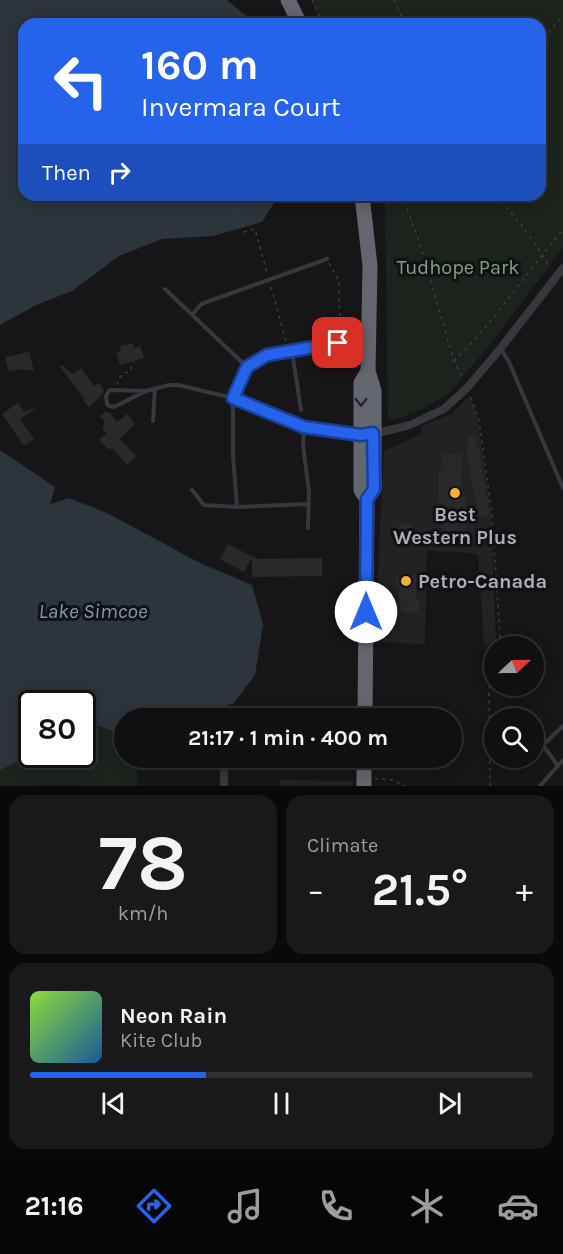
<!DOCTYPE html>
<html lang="en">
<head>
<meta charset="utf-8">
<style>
	body { margin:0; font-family:Karla,sans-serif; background:#19191b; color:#f1f3f6; height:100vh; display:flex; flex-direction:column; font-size:22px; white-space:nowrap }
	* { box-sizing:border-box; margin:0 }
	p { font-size:20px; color:#9c9d9f }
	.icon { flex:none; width:33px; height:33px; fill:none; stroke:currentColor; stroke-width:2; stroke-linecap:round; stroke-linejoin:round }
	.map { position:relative; height:786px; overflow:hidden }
	.panel { display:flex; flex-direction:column; gap:9px; padding:9px; background:#09090a; flex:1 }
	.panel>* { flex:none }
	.hud { position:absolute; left:18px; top:18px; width:528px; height:183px; border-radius:18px; box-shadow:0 3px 15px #0003,0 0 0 2px #303032; background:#2563eb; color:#fff; overflow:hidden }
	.needle { width:39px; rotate:68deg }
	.fabs { position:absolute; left:484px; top:636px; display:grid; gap:12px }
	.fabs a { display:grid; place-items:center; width:60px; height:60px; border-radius:50%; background:#101012; box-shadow:0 3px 15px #0003,0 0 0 2px #303032; font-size:30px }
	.speed { position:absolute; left:18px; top:690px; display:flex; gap:12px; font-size:30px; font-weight:700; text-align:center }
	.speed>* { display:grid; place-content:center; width:78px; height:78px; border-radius:50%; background:#101012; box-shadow:0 3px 15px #0003,0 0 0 2px #303032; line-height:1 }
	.speed .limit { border:3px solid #111; border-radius:9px; background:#fff; color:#111 }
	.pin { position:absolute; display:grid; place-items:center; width:51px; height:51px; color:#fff; margin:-26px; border-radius:12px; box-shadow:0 3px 9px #0006 }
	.me { position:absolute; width:66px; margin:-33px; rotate:0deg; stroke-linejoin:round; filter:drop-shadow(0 0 4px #0008) }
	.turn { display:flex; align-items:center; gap:21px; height:126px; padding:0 24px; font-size:27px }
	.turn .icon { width:78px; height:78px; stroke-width:2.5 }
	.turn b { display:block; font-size:42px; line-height:51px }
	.then { display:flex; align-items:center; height:57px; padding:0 24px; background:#0003; gap:12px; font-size:22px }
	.big { font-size:45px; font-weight:700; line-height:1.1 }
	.panel .card { flex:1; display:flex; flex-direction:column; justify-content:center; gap:9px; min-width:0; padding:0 21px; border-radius:18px; background:#19191b }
	.panel .dial { align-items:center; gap:0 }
	.dial b { font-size:78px; line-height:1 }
	.song { display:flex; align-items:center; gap:18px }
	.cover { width:72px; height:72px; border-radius:9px; background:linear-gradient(135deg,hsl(90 70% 55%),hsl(210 70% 35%)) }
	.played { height:6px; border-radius:3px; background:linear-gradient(90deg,#2563eb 35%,#303032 35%) }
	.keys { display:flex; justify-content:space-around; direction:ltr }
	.heat { display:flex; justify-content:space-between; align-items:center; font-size:33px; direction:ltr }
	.panel .tiles { flex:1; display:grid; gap:9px; grid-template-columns:1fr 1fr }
	.card:last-child { grid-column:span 2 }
	.trip { position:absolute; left:114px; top:708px; width:348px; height:60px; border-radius:30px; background:#101012; box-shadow:0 3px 15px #0003,0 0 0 2px #303032; font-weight:700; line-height:60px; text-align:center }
	.dock { display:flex; height:96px; justify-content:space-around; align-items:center; background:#060607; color:#9c9d9f }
	.dock .icon { width:42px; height:42px }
	.dock .current { color:#2563eb }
	.dock b { font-size:27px; color:#f1f3f6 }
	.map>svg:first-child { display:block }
	.built { fill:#222225 }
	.green { fill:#1c231d }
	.water { fill:#2c353c }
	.building { fill:#29292c }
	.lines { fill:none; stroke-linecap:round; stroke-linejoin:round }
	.path { stroke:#3d3f44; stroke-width:1.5; stroke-dasharray:3 4.5; stroke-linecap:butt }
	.lane { stroke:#37383d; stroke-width:4 }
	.street { stroke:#37383d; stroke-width:8 }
	.highway { stroke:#63666e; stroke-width:15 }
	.oneway { stroke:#26262a }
	.route-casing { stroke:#184099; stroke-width:15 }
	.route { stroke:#2563eb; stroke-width:10 }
	.poi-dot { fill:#f2b134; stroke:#111113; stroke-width:2 }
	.labels { text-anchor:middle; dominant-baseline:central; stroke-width:6; stroke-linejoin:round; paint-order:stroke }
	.park-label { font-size:20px; fill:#7fa381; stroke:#111113 }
	.poi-label { font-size:20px; font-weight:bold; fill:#a8adb8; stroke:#111113 }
	.water-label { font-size:21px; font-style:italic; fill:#7f9bb3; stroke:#111113 }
</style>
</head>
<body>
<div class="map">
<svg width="563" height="786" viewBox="0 0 563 786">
	<rect width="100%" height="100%" fill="#161618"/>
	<path class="built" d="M470 396 477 417 491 514 496 645 484 646 478 554 427 550 425 644 377 642 379 548 384 451 422 434V426L451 414Z
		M280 780 353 781V786H280Z"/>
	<path class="green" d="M311 0H563V248L488 347 449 393 423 409 394 420H388L385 205 384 195H540V24H323Z
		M99 726 124 735V758H137V786H0V770L33 755 82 754 83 729Z"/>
	<path class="water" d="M0 0H227L256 24H24V195H282L276 200 262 222 213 236 162 239 119 256 72 291 36 305 0 325Z
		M0 450 55 487 50 504 69 498 107 513 200 563 252 585 263 624 255 675 234 703 195 718H124V735L99 726 83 729 82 704H32V754L33 755 0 770Z"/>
	<path class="building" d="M133 343 135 348 140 346 144 358 120 365 116 352 121 351 120 346Z
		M29 352 34 371 22 369 9 372 5 357Z
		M62 365 73 374 81 368 94 386 99 383 104 390 102 395 89 407 83 400 85 399 60 367Z
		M18 403 24 411 37 408 20 419 34 439 24 446 2 414Z
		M106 411 107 413 109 412 117 422 127 414 135 424 120 439 136 456 127 465 112 448 109 450 99 440 107 433 102 428 105 421 100 416Z
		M468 436 476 437 477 450H480L481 468H482L490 515 478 517 466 448H468Z
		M442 454H462L461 497H466L467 537 442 540V501H438V470H443Z
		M398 524H411L412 544 399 545Z
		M228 544 257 559 322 558V576L252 577V557L244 572 220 559Z
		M396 575H417L416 600H419V613H393V601H399V586H396Z"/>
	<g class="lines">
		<path class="path" d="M312 0 323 24
			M394 0 405 24
			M540 45 553 27 563 16
			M236 195 244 232 255 229 267 273
			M402 195 421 247 454 361 463 379
			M497 195C506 208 518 220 527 233 536 244 544 257 550 269
			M329 263 339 281V307L341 318 338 336
			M271 287 287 345
			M454 361C495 321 526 273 563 230
			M117 385C119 376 122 374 131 371V363
			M471 397 479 420 492 515 500 637V646
			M375 779H389L406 786
			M490 786 489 689 495 665"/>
		<path class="lane" d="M165 289 247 367
			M193 314 201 304 327 259
			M501 349 509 362 563 488
			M292 351 301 410
			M146 391 114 407 109 406 107 404 106 396 109 391 112 390 146 391 169 385H178L233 398
			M153 421 155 388
			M304 427 303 445 309 492 308 528
			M192 490 204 505 237 507 309 504
			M237 507 233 456V398L247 367 267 355 338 343
			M558 766 543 745 563 726
			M540 786 563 760"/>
		<path class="street" d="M233 398 304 427 361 435 382 432 410 425 444 409 467 388 500 349 563 268
			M224 786V773"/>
		<path class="highway" d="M288 0 300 24
			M362 195 370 266 368 371 374 391V489L367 499 365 718
			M367 499 361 490V383L368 371
			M364 786V758"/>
	</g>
	<defs><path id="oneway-chevron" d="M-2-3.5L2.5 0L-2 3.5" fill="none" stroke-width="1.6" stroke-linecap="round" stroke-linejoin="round" transform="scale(1.5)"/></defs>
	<use class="oneway" href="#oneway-chevron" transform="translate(361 402) rotate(90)"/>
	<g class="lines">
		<g class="route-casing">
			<path id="route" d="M338 343 267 355 247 367 233 398 304 427 361 435 373 433 374 489 367 499 366 612"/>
		</g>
		<use href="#route" class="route"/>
	</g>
	<g class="poi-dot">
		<circle cx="455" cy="493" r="6"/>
		<circle cx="406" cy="581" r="6"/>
	</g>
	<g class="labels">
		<g class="park-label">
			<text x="458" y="267">Tudhope Park</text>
		</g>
		<g class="poi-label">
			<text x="455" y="514">Best<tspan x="455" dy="23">Western Plus</tspan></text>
			<text x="418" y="581" text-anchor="start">Petro-Canada</text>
		</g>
		<g class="water-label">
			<text x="93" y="611">Lake Simcoe</text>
		</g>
	</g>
</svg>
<div class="fabs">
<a><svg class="needle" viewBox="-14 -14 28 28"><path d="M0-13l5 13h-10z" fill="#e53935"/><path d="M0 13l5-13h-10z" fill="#9c9d9f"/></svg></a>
<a><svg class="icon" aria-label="search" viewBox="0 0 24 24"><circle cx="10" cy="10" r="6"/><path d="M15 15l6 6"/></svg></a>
</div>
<div class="speed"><div class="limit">80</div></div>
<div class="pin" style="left:338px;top:343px;background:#d93025"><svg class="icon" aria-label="arrive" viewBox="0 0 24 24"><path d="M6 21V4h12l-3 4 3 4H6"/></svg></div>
<svg class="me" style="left:366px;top:612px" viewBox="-20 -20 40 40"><circle r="19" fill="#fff"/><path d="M0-13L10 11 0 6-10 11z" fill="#2563eb"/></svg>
<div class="trip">21:17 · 1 min · 400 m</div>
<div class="hud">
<div class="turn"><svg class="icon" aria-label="left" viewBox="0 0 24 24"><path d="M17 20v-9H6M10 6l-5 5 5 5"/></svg><div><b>160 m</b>Invermara Court</div></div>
<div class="then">Then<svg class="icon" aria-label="right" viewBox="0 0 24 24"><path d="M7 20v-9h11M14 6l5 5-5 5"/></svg></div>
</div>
</div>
<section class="panel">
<div class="tiles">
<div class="card dial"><b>78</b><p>km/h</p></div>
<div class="card"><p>Climate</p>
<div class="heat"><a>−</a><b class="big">21.5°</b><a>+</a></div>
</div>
<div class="card">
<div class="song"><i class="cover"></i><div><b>Neon Rain</b><p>Kite Club</p></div></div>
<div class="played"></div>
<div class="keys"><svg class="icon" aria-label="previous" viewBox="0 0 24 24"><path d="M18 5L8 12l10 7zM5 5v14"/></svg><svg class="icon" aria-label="pause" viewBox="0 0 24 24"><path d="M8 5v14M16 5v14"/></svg><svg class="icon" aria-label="next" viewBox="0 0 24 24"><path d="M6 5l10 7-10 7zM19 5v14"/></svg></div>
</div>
</div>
</section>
<nav class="dock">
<b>21:16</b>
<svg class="icon current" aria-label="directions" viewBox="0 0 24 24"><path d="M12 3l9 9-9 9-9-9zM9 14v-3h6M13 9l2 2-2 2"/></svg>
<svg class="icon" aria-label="music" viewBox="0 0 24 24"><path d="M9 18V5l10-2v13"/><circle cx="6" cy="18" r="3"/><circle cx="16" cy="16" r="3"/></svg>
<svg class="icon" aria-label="phone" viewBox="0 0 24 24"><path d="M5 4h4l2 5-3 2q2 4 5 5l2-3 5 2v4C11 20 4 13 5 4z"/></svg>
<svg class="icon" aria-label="climate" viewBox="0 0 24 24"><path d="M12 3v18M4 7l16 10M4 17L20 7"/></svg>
<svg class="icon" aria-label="car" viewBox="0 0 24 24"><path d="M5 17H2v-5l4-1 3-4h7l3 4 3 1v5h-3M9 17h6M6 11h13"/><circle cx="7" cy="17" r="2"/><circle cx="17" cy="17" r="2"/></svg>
</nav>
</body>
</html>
